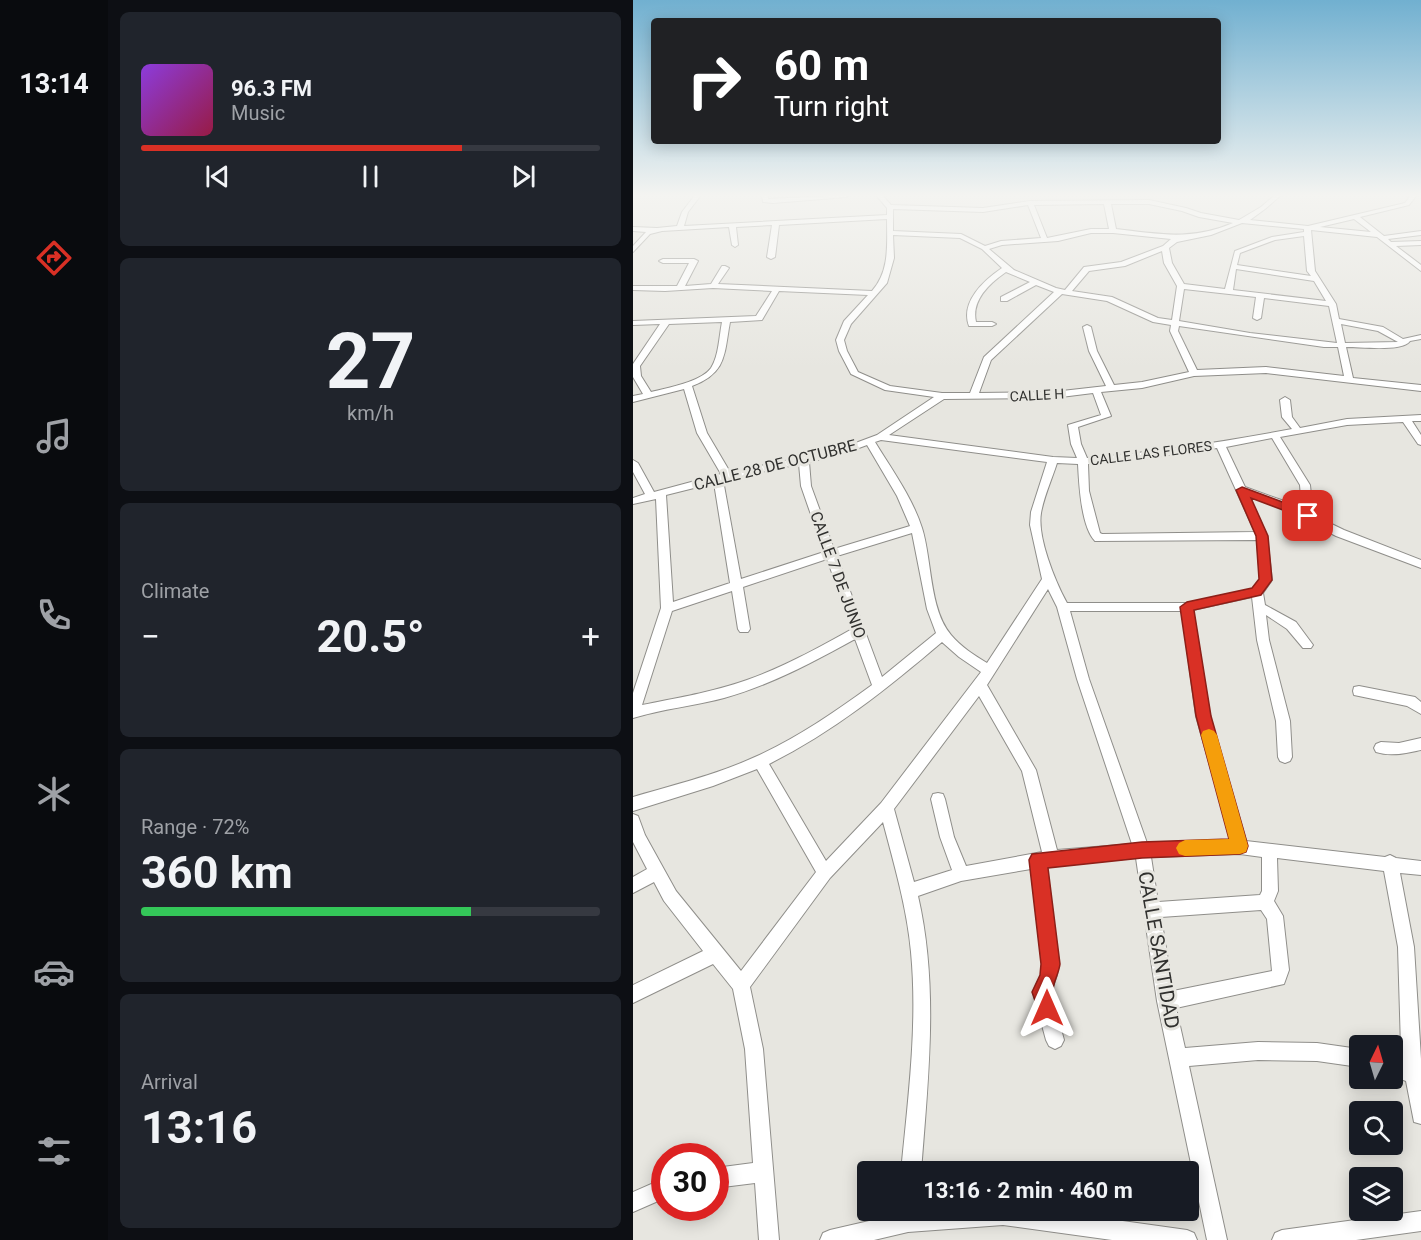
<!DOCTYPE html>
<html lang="en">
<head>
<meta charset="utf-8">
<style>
	body { margin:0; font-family:Roboto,sans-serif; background:#20242c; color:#f1f3f6; height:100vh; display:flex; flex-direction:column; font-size:22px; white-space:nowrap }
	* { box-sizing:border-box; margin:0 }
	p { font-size:20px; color:#9ea1a6 }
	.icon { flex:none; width:33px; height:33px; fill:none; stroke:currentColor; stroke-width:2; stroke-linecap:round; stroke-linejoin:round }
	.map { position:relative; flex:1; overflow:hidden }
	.details { display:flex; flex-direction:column; gap:12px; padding:12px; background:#0d0f14; width:525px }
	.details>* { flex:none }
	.top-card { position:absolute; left:18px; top:18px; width:570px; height:126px; border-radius:6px; box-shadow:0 3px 15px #0003; background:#202124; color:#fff; overflow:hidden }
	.needle { width:39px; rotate:5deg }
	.controls { position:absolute; left:716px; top:1035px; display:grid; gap:12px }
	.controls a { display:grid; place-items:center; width:54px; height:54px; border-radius:6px; background:#171b24; box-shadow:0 3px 15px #0003; font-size:30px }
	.speed { position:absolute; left:18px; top:1143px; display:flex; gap:12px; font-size:30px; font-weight:700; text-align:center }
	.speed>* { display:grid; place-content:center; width:78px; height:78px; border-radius:50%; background:#171b24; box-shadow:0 3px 15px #0003; line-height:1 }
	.speed .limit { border:9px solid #d22; background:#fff; color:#111 }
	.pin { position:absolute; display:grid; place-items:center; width:51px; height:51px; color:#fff; margin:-26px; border-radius:12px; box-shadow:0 3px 9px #0006 }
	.me { position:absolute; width:66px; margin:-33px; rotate:0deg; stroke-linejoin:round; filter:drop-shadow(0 0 4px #0008) }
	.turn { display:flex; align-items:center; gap:21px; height:126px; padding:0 24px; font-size:27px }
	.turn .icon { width:78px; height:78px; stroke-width:2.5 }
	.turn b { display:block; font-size:42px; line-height:51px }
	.big { font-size:45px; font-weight:700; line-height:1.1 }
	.details .tile { flex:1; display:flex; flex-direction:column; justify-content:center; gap:9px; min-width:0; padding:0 21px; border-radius:9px; background:#20242c }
	.details .dial { align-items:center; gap:0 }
	.dial b { font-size:78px; line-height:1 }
	.song { display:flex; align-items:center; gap:18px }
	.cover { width:72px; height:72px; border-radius:9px; background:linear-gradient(135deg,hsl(270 70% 55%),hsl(340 70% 35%)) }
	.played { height:6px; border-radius:3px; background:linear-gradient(90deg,#d93025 70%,#363941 70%) }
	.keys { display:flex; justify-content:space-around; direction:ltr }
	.heat { display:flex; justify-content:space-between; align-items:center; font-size:33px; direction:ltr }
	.charge { height:9px; border-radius:4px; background:linear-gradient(90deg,#34c759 72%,#363941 0) }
	.trip { position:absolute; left:224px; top:1161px; width:342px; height:60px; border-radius:6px; background:#171b24; box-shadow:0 3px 15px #0003; font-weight:700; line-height:60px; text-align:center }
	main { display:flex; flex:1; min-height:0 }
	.menu { display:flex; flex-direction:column; width:108px; justify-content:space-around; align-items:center; background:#090b0e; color:#9ea1a6 }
	.menu .icon { width:42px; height:42px }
	.menu .selected { color:#d93025 }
	.menu b { font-size:27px; color:#f1f3f6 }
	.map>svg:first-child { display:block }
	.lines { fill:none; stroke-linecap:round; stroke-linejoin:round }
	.minor-casing { stroke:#8f8e8a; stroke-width:2 }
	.minor { fill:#fff; fill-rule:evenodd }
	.route { fill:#d93025; stroke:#8d1f18; stroke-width:1.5 }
	.slow { fill:#f59e0b }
	.labels { text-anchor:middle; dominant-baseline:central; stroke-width:6; stroke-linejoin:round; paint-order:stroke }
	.far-street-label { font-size:14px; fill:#30302e; stroke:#e7e6e0 }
	.street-label { font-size:16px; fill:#30302e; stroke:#e7e6e0 }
	.near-street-label { font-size:20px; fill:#30302e; stroke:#e7e6e0 }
</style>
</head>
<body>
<main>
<nav class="menu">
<b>13:14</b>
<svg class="icon selected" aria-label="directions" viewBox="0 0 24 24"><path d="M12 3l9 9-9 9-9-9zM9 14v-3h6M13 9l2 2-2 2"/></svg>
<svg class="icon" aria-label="music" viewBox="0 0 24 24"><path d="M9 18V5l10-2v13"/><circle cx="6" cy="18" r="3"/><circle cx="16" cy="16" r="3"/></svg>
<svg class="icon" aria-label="phone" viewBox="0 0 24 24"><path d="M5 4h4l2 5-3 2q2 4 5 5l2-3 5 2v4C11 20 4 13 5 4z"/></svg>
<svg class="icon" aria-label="climate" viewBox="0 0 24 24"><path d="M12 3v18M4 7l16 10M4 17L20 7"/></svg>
<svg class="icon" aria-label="car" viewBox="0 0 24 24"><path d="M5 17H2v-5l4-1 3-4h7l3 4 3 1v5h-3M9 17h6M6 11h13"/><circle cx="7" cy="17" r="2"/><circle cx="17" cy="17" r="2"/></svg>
<svg class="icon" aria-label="filters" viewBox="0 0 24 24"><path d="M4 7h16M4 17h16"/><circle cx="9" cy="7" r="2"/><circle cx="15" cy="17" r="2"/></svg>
</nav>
<section class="details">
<div class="tile">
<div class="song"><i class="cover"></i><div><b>96.3 FM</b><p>Music</p></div></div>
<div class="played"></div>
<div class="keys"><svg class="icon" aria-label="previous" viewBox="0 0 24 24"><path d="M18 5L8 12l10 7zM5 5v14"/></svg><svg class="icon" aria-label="pause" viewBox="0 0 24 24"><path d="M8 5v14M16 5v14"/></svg><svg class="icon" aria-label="next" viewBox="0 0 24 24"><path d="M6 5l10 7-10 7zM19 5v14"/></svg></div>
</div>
<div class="tile dial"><b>27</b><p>km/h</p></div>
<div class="tile"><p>Climate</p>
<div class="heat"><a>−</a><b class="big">20.5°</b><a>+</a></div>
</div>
<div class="tile"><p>Range · 72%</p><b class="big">360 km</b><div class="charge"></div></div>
<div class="tile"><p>Arrival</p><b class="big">13:16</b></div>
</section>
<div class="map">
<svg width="788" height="1240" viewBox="0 0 788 1240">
	<rect width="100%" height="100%" fill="#e7e6e0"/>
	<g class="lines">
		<g class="minor-casing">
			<path id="minor" d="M62 195H68L55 212 51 226 254 215V208L243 195H249L258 205 350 208 397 201 516 200 553 208 568 213 606 220 628 207 642 195H648L632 209 617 220 675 226 772 203 778 195H784L776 205 727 217 751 236 788 231V235L755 239 758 242 788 241V245L763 246 788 265V271L744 237 678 230 682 271 703 304 706 319 750 327 770 339 788 335V339L777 341C770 352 728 347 713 347L720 378 788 385V391L633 373 561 376 509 388 468 392 478 416 445 427 448 444 454 458C523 452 590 442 659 429L649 417 647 400 652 397 657 400 659 417 667 428 714 419 788 415V421H779L788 435V445L785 444 770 422 714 425 647 437 677 485 680 515 711 530 788 560V568L703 536 643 505 616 496 634 536 639 580 630 593 632 605 663 622 680 645 678 648H670L654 629 633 615 636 640 657 721 659 757 657 761 652 763 647 761 645 757 643 721 624 640 619 597 560 610 577 716 613 841 752 857 757 855 763 858 788 861V875L767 873 781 947 788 1059V1124L781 1122 773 1081 759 1076V1058L770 1062 768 1047 765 947 751 871 644 858 645 891 641 901 650 916 656 970 651 984 543 1008 552 1048 625 1042 684 1043 726 1049V1067L684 1061 625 1060 556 1066 594 1240H574L524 1001 503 858 418 865 413 866 425 964 424 975 418 992 431 1040 428 1046 422 1049 416 1046 413 1040 400 992 408 975 409 964 398 869 328 881 285 896C306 987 295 1079 288 1172H268C275 1099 285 1025 278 952 274 908 261 864 250 822L197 878 117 987 130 1049 146 1240H126L122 1183 82 1188V1168L120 1163 112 1049 100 989 80 964 0 1003V985L70 951 31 901 21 882 0 893V877L14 869 0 842V814L5 816 12 835 43 891 108 971 183 872 124 769 80 786 0 811V797C41 785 83 775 122 757 164 738 202 712 239 685L222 639C180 662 138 685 91 698 61 706 29 709 0 718V693L28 608 23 499 0 504V498L12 494 0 472V460L5 463 21 492 88 474 64 433 51 389 0 402V396L10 394 0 377V364L27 324 0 325V321L123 316 139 291 80 288 32 291 0 290V286H44L56 263H30L26 261 30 259H61L65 261 52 286 78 284 89 266H92L96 268 85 284 239 291C257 271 254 244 254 219L146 225 142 257 138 259 134 257 139 225 103 227 105 245 102 247 99 245 96 227 29 231 17 234 0 252V246L13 232 0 231V227L24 228 44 226 49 212ZM471 204 476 229H458L414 238 401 205ZM478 204H516L549 211 566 217 600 223C558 241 527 234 483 229ZM395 205 408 238 368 241 352 246 328 234 260 231V209L350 212ZM721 219 738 232 687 227ZM609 223 671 229V232L639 237 602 251 592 289 551 284 539 263 536 248 544 242 578 235ZM458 233H480L538 239 530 246 488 262 451 267 432 290 423 288 381 270 356 249 369 245 425 241ZM260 235 327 238 349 249 369 268C351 280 327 302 336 326H359L363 324 359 322H343C338 300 357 283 373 272L397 282 368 297V301H374L403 285 421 292 351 357 337 393H309L257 386 225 372 214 351 211 340 218 324 254 283 261 258ZM671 236 674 271 678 276 604 265 607 253 642 240ZM529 251 531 263 544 286 539 320 525 318 479 297 439 291 456 271 492 266ZM603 269 681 281 693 301 600 290ZM551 289 623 297 620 318 624 320 628 318 631 298 696 306 704 343 617 333 546 321ZM146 291 235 295 211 321 203 340 206 351 218 374 252 390 301 397 244 435 201 451 97 472 74 433 59 386C94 373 91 354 97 322L129 320ZM429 294 474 301 520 322 538 325 537 331 556 372 509 382 481 385 464 351 458 327 454 325 450 327 456 351 473 386 420 392 346 393 358 360ZM89 322C86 337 86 355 78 368 68 382 34 388 18 392L8 376 7 366 36 324ZM708 324 745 331 765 342 712 343ZM546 326 691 347H705L711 376 633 367 564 370 545 331ZM460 393 468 415 435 425 438 444 444 458 420 457 256 435 311 399 420 398ZM639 438 667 485 669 510 651 501 612 487 593 447ZM248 440 414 462 398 512 397 525 409 579 354 663C341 655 328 647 318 635 296 609 299 559 289 528 279 497 259 470 242 442ZM234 445 264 496 277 526 201 549 178 486 176 462 207 455ZM584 448 622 532 469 534 467 533 456 491 455 464 508 459ZM424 463 445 464C446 483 448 527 462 541L624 540 627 579 620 589 554 603H434C422 581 404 537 408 513 411 496 419 479 424 463ZM166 464 168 486 191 552 108 579 90 480ZM81 483 97 583 40 602 33 495ZM279 533 294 609 303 633 249 677 204 556ZM194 559 219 629C185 648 151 667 114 680 80 692 44 698 9 705L39 611 99 591 105 629 107 632H115L117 629 110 587ZM415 589 424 607 444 679 499 844 424 850 403 770 354 685ZM437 611H549L563 716 598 840 514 843 456 679ZM309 642 326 657 348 672 248 803 193 861 136 764C200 732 255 688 309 642ZM346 696 389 771 409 852 333 866 321 837 312 799 310 794 305 793 300 794 298 799 307 837 319 870 281 882 261 809ZM607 854 629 857V891L627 895 525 902 518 857ZM628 910 634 919 639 971 540 991 528 917Z
				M129 195H135V199L216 195 213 197 140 203 130 202Z
				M726 686 782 697 788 702V714L774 706 721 695 720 691 721 687Z
				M788 738V750C773 753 758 757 743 752L741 748 743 744 748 742 766 743Z
				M32 1178V1198L0 1212V1192Z
				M294 1210H411L554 1230 561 1233 564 1240H479L370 1225 275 1232 241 1240H187L190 1233 197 1230 275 1212Z
				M788 1211V1231L723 1240H639L642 1233 649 1230Z"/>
		</g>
		<use href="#minor" class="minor"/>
	</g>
	<linearGradient id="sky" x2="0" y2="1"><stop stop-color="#71b0d0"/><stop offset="0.53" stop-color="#f4f4f1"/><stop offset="1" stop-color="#f4f4f1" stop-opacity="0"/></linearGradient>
	<rect width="788" height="368" fill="url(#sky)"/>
	<path class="route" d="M609 487 679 513 681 516 675 520 671 518 618 498 635 536 639 580 628 595 561 610 578 716 615 846 613 852 607 854 509 858 415 868 427 964C426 974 418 986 420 995 421 1004 424 1007 420 1015L414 1018 407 1015 399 992 407 975 408 964 396 860 399 854 509 842 596 839 563 716 547 607 554 602 619 588 626 579 623 536 603 490Z"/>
	<path class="slow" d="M576 729 581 731 584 735 615 846 613 852 607 854 552 856 546 854 543 848 546 843 552 840 596 839 568 735 570 731Z"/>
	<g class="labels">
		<g class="far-street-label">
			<text transform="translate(404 395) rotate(-3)">CALLE H</text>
			<text transform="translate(518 453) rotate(-7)">CALLE LAS FLORES</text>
		</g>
		<g class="street-label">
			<text transform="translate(142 465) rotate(-14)">CALLE 28 DE OCTUBRE</text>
			<text transform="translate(205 575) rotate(70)">CALLE 7 DE JUNIO</text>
		</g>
		<g class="near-street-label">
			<text transform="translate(526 950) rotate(80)">CALLE SANTIDAD</text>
		</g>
	</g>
</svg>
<div class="controls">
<a><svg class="needle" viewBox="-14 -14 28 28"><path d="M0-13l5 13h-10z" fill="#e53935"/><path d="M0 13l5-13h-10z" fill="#9ea1a6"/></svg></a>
<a><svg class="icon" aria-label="search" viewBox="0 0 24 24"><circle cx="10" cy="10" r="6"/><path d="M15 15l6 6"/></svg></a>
<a><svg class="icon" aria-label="layers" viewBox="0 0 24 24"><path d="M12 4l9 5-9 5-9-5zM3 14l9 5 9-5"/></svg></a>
</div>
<div class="speed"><div class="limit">30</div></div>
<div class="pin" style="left:675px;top:516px;background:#d93025"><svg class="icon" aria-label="arrive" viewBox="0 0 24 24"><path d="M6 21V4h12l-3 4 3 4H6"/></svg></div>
<svg class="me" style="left:414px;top:1008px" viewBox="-20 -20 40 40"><path d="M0-17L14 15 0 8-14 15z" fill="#d93025" stroke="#fff" stroke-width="4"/></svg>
<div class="trip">13:16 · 2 min · 460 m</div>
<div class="top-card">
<div class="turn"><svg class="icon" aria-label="right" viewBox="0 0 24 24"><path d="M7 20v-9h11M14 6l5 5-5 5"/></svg><div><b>60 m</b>Turn right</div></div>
</div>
</div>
</main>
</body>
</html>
